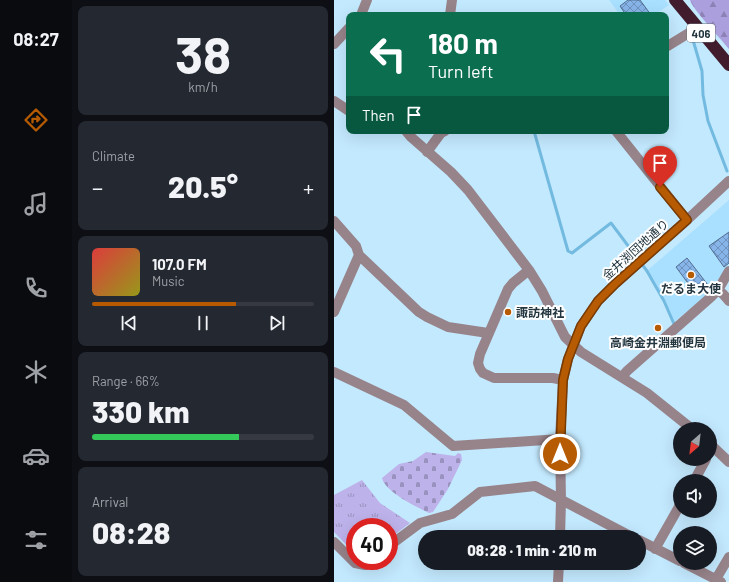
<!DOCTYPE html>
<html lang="en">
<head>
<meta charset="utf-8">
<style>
	body { margin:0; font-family:Barlow,"Noto Sans JP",sans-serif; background:#242831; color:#f1f3f6; height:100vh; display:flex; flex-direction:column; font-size:15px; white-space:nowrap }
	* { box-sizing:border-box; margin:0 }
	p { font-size:13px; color:#9ea1a6 }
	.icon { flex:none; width:22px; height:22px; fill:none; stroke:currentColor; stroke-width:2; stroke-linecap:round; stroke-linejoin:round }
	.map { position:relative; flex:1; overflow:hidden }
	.details { display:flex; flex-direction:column; gap:6px; padding:6px; background:#0d0f14; width:262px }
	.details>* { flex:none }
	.guide { position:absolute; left:12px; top:12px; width:323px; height:122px; border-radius:8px; box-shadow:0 4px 16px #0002; background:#0b6e4f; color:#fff; overflow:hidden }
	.needle { width:26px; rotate:208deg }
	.fabs { position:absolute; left:339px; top:422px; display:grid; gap:8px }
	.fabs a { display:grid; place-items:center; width:44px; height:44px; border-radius:50%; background:#171b24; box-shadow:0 4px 16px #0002; font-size:20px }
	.speed { position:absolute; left:12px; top:518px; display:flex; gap:8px; font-size:20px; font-weight:700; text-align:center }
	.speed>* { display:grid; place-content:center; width:52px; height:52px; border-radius:50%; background:#171b24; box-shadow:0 4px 16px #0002; line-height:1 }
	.speed .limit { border:6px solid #d22; background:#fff; color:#111 }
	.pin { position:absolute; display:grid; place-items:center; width:34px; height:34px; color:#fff; margin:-41px -17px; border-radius:50% 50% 50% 0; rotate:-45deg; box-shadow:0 0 4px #0007 }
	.pin .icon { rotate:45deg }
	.me { position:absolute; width:44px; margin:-22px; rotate:0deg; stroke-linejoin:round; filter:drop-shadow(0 0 3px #0008) }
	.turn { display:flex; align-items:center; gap:14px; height:84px; padding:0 16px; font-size:18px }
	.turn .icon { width:52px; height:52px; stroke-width:2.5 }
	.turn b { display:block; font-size:28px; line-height:34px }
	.then { display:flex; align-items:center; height:38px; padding:0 16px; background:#0003; gap:8px; font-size:15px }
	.big { font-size:30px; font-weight:800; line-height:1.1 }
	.details .tile { flex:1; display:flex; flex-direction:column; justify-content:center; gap:6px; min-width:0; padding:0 14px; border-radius:8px; background:#242831 }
	.details .dial { align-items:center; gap:0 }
	.dial b { font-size:52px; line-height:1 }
	.song { display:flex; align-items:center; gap:12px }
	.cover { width:48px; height:48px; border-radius:6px; background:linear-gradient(135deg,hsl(0 70% 55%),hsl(60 70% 35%)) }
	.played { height:4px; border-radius:2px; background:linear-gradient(90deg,#b75b03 65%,#363941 65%) }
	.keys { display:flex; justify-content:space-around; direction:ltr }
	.heat { display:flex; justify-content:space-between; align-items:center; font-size:22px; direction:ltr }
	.charge { height:6px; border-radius:3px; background:linear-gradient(90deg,#34c759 66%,#363941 0) }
	.trip { position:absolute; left:84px; top:530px; width:228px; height:40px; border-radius:20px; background:#171b24; box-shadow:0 4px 16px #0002; font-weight:800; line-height:40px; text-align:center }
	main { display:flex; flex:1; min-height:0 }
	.tab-bar { display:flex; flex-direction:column; width:72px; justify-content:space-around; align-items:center; background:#090b0e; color:#9ea1a6 }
	.tab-bar .icon { width:28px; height:28px }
	.tab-bar .current { color:#b75b03 }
	.tab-bar b { font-size:18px; color:#f1f3f6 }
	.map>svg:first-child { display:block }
	.built { fill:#a9e0ff }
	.grass { fill:url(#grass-tufts) }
	.forest { fill:url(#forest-firs) }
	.cemetery { fill:url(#cemetery-stones) }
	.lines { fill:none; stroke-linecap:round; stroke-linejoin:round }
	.stream { stroke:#73bae1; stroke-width:3 }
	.building { fill:url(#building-cross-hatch); stroke:#526d8e }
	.minor { stroke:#97838a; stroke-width:10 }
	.highway { stroke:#401c2c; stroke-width:12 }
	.route-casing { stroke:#773b02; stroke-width:10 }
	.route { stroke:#b75b03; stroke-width:7 }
	.poi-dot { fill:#b75b03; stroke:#fff; stroke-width:1.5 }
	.labels { text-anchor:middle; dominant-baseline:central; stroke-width:4; stroke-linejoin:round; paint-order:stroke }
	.shield { fill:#fff; stroke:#657279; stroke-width:1 }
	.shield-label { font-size:11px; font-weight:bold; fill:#233640 }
	.street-label { font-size:12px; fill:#233640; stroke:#fff }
	.poi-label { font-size:12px; font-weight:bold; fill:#233640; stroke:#fff }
</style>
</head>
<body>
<main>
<nav class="tab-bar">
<b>08:27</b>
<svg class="icon current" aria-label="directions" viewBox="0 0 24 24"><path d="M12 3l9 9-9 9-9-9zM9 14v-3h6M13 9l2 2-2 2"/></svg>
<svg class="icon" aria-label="music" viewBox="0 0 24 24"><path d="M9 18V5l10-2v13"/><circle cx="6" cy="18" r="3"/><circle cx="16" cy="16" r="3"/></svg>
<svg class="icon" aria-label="phone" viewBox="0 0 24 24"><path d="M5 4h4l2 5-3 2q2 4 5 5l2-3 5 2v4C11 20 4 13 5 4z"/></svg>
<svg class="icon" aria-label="climate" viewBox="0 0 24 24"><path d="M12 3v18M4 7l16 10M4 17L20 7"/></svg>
<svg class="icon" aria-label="car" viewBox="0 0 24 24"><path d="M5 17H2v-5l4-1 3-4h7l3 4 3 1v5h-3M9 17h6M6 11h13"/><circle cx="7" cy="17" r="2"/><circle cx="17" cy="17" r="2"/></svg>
<svg class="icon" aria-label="filters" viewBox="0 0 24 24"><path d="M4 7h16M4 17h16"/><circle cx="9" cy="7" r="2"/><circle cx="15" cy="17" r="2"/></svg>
</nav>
<section class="details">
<div class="tile dial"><b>38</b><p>km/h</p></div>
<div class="tile"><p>Climate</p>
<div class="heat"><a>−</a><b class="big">20.5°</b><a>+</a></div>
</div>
<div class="tile">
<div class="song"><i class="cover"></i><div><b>107.0 FM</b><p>Music</p></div></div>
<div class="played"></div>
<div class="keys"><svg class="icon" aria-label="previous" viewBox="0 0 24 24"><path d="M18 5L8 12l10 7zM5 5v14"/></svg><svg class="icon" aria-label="pause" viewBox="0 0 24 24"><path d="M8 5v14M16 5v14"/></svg><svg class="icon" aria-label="next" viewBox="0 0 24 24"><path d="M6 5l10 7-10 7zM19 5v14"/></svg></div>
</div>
<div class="tile"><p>Range · 66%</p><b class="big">330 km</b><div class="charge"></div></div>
<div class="tile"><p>Arrival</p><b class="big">08:28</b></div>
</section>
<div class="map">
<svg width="395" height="582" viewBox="0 0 395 582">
	<defs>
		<pattern id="grass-tufts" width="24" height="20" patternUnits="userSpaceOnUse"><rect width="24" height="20" fill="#bdb2ea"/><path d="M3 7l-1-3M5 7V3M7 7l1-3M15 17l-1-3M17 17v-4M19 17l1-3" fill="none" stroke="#9992bf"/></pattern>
		<pattern id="forest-firs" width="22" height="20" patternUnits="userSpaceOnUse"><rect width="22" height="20" fill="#ac9fde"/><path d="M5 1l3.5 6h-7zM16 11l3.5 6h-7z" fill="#8c82b5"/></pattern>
		<pattern id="cemetery-stones" width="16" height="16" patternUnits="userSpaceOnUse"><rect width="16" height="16" fill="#bdb2ea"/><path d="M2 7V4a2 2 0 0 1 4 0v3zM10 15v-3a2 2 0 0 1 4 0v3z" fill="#9992bf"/></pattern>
		<pattern id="building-cross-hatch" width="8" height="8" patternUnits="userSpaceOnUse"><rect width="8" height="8" fill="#87b4e9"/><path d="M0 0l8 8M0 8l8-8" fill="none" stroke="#6e93be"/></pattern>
	</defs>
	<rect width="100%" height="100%" fill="#c3e9fe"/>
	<path class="built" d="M275 0H331L335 5 320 15H286Z
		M395 200V264L379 287 369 298 340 322 331 300 314 270Z"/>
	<path class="grass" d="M28 480 46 503 76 523 55 539V527H21V554L0 532V495Z"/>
	<path class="forest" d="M356 0H395V49C387 39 359 10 356 0Z"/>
	<path class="cemetery" d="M92 452 121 456 124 453 127 454 128 460 114 489 99 512 95 513C83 507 51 492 48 478L65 464 79 461Z"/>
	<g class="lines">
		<path class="stream" d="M359 40 368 71 369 95 374 121 393 171
			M200 131 234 251 238 253 277 223 313 271 330 301 340 324 341 323"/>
	</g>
	<path class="building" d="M294 0H306L317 15H292L286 6Z
		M395 232V263L390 267 375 246Z
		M353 258 374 285 367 291 364 287 359 290 342 267Z"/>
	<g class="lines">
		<path class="minor" d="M27 15 33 0
			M116 15 118 0
			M0 44 15 28
			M332 47 363 28
			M0 101 15 111
			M72 131 77 137 117 172 134 190 195 270 208 291 231 337 247 352 313 393 358 429
			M282 131 353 220
			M93 152 107 133 111 131
			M0 221 22 246 25 255 85 312 93 317 114 327 154 333
			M195 270 179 283 174 289 146 354 144 363 146 369 149 373 160 378H219L229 380
			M384 290 389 294 395 301
			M0 312 25 255
			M0 372 70 405 119 446 226 439
			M288 377 293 371 377 297 384 290 395 271
			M376 444 395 462
			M360 481 372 459
			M226 537 227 501 226 439 229 380 234 359 247 326 264 301 281 284 353 220 395 181
			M305 540 346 561
			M0 542 21 563 31 565 36 561
			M55 546 86 523 118 514 146 492 201 486 298 537
			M321 549 346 505
			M350 563 387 582
			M382 579 395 557
			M224 582 225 563"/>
		<path class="highway" d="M341 0 395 65"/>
	</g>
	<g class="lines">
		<g class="route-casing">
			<path id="route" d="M226 454 229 380 234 359 247 326 264 301 281 284 353 220 326 187"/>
		</g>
		<use href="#route" class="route"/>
	</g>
	<g class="poi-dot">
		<circle cx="357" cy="275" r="4"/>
		<circle cx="174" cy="312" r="4"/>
		<circle cx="324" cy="328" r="4"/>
	</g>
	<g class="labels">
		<rect class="shield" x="353" y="24" width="28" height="18" rx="3"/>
		<g class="shield-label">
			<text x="367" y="33">406</text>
		</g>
		<g class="street-label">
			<text transform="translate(301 249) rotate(-42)">金井渕団地通り</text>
		</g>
		<g class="poi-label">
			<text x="357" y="288">だるま大使</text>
			<text x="182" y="312" text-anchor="start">諏訪神社</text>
			<text x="324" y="342">高崎金井淵郵便局</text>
		</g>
	</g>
</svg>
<div class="fabs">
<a><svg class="needle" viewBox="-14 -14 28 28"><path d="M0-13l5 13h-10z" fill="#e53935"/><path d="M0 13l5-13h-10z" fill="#9ea1a6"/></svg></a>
<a><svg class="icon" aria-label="sound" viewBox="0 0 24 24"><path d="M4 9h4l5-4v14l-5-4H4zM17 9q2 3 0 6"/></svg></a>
<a><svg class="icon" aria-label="layers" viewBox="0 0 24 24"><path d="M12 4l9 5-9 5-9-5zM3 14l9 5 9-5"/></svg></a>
</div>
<div class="speed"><div class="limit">40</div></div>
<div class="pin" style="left:326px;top:187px;background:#d93025"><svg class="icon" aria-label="arrive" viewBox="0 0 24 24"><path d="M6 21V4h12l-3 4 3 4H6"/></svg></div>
<svg class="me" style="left:226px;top:454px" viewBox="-20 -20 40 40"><circle r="17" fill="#b75b03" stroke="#fff" stroke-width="3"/><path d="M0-11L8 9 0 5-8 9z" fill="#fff"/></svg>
<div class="trip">08:28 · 1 min · 210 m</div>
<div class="guide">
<div class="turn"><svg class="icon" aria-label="left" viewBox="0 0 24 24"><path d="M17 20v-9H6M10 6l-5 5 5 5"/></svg><div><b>180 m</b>Turn left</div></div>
<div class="then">Then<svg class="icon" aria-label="arrive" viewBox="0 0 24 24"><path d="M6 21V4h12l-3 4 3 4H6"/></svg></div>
</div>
</div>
</main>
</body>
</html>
